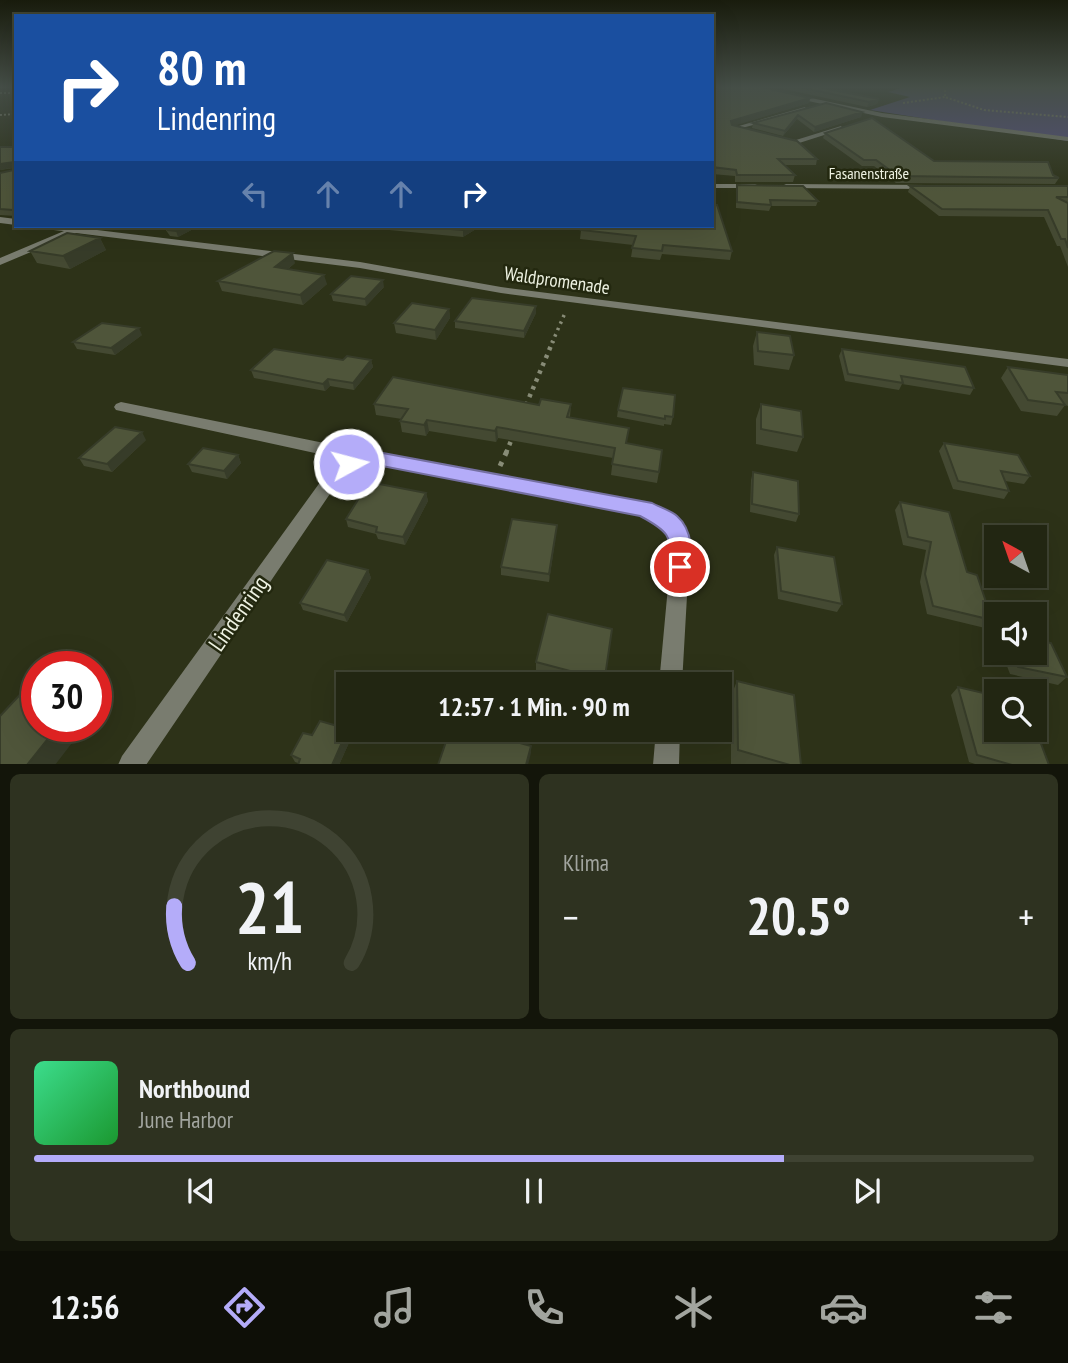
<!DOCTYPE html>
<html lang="de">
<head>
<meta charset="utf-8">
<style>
	body { margin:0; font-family:"PT Sans Narrow",sans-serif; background:#2e3220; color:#f1f3f6; height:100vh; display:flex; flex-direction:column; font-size:26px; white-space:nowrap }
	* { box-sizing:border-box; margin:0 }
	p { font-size:23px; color:#a2a59f }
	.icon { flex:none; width:38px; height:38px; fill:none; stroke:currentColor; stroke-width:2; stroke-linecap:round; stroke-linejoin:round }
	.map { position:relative; height:764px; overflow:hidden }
	.details { display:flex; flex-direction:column; gap:10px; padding:10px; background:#13150a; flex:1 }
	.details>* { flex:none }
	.guide { position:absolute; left:14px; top:14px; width:700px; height:214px; border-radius:0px; box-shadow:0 7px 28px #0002,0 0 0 2px #3f4332; background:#1a4fa0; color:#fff; overflow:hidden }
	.needle { width:46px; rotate:320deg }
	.controls { position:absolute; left:984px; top:525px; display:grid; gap:14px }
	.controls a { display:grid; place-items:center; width:63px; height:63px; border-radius:0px; background:#222612; box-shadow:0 7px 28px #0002,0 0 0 2px #3f4332; font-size:35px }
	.speed { position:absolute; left:21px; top:651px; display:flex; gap:14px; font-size:35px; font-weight:700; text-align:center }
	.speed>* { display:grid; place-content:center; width:91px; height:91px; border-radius:50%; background:#222612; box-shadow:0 7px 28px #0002,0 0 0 2px #3f4332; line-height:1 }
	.speed .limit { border:10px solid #d22; background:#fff; color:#111 }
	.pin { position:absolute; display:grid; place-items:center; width:60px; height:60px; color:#fff; margin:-30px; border:4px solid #fff; border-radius:50%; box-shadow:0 2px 7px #0007 }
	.me { position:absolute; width:77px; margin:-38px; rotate:83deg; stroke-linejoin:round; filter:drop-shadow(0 0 5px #0008) }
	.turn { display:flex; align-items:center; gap:24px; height:147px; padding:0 28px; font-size:32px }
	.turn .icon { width:91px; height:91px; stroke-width:2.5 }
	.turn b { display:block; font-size:49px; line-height:60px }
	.lanes { display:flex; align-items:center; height:66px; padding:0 28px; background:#0003; justify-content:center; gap:35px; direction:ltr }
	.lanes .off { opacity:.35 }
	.big { font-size:52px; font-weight:800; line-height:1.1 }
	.details .widget { flex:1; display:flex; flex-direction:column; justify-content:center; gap:10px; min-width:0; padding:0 24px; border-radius:10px; background:#2e3220 }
	.details .dial { align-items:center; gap:0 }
	.dial svg { height:182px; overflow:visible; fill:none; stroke:#3f4332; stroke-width:7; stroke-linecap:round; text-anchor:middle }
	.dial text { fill:#f1f3f6; stroke:none }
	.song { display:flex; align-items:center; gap:21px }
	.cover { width:84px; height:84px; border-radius:10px; background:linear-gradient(135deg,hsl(150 70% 55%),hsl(130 70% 35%)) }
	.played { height:7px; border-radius:4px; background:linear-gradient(90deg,#b4acf9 75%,#3f4332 75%) }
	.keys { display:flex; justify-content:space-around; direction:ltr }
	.heat { display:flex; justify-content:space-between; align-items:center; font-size:38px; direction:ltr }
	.details .tiles { flex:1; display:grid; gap:10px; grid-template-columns:1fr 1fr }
	.widget:last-child { grid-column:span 2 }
	.trip { position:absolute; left:336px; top:672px; width:396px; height:70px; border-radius:0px; background:#222612; box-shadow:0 7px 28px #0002,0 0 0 2px #3f4332; font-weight:800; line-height:70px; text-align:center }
	.dock { display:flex; height:112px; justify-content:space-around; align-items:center; background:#0e0f07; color:#a2a59f }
	.dock .icon { width:49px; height:49px }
	.dock .current { color:#b4acf9 }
	.dock b { font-size:32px; color:#f1f3f6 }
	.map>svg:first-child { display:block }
	.green { fill:#554f82 }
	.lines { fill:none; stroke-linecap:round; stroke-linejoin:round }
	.path-far3 { stroke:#888c77; stroke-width:2; stroke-dasharray:2 2; stroke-linecap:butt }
	.path-far2 { stroke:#888c77; stroke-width:3.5; stroke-dasharray:2.5 4.5; stroke-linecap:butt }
	.path-far1 { stroke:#888c77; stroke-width:4.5; stroke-dasharray:3.5 5; stroke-linecap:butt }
	.path { stroke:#888c77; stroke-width:5; stroke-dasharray:4.5 7; stroke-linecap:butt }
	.lane { fill:#797c6f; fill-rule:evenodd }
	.street { fill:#797c6f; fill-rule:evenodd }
	.wall { fill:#444932 }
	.shaded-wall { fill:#373c29 }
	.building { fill:#4f553a; stroke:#373c29; stroke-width:2 }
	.route { fill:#b4acf9; stroke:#7570a2; stroke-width:2 }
	.labels { text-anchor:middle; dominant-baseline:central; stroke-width:5; stroke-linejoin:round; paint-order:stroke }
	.far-street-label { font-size:16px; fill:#eef2e2; stroke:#23280f }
	.street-label { font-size:19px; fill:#eef2e2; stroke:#23280f }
	.near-street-label { font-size:23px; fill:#eef2e2; stroke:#23280f }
</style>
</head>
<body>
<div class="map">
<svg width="1068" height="765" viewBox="0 0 1068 765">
	<rect width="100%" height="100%" fill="#2d3218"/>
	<path class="green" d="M907 86H1068V141L870 110 910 97 888 92Z"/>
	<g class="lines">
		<path class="path-far3" d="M945 86V97L984 110 1068 117
			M0 93H16
			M903 103 945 97
			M0 115 16 114"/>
		<path class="path-far2" d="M552 343 565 313"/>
		<path class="path-far1" d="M526 405 553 341
			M506 453 513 436"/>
		<path class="path" d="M500 466 507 451"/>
		<path class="lane" d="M121 402 329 444 355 460 357 464 355 468 349 470 324 455 116 410 114 407 116 404Z"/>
		<path class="street" d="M792 94 882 113 1068 137V141L882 117 790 97Z
			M805 107 807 110 742 128 749 130V132L732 128Z
			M841 126 843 129 796 144 777 140 780 138 796 140Z
			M712 184H755L759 186 755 188H712Z
			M786 184 927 185 931 187 927 189 783 188 782 186Z
			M0 217 16 219V225L0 223Z
			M39 226H64L360 262 501 287 1068 359V367L501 293 360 268 76 233 0 265V258L64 231 43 229Z
			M372 452 644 502 677 517 690 543 682 684H659L672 543 664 527 640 515 372 464 354 468 338 482 146 765H118L122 756 326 474 343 460Z
			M656 730H680L679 765H653Z"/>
	</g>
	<path class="wall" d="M770 86H834L826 89 879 99 877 104 867 107Z
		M712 89 810 98 809 103 735 125 817 159 816 165H785L795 175 793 182H735V176L712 174Z
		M826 103 862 112 861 117 814 132 797 119 783 136 752 128 753 123Z
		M825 133 934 161 1053 175 1059 178 1055 184 896 183 874 166H862L823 138Z
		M16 147V216L0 215V173L14 170V168L0 170Z
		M737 185 818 201 816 206H771L769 211 736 208V191Z
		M910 186H1068V267L1060 246H1057L1044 217 939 216 908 192Z
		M163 226H199L178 237 170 236Z
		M278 226H326L321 230Z
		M347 226H481L463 237Z
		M583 226 732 251 730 260 662 254 660 260 631 257 633 245 580 239 581 230Z
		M100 238 106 250 70 269 37 263 30 251Z
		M295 263 288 269 327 284 303 305 222 291 218 281Z
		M384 287 366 306 333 301 331 294Z
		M449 309 450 318 436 340 396 333 394 323Z
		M536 313 524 338 455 328V321Z
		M757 332 794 355 789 370 754 365 753 346Z
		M142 335 115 355 77 349 73 342Z
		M842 349 974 388 970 395 902 384 899 390 845 381 839 356Z
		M343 360H371L373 367 354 390 330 386 325 391 254 378 251 370Z
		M1008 367 1068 375V406L1065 405 1057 416 1021 411 1001 378Z
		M374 404H571L570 417 626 443 659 472 657 483 611 475 613 458 498 438 496 442 429 431 426 436 402 432 400 421 402 419 376 415Z
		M761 404 803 437 797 452 756 444V419Z
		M618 410 673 417 671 425 664 424V426L617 417Z
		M146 440 112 472 84 466 79 458Z
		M944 443 1030 476 1024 484 1005 481 1009 491 1004 499 953 489 939 451Z
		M238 455 241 463 227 479 192 472 188 464Z
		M753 472 799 514 796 522 750 512 751 480Z
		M426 493 428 501 405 545 378 539 376 534 348 527 346 519Z
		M900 502 967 572 992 620 985 628 927 614 920 582 926 550 903 545 895 510Z
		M556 533 549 582 501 575V567Z
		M777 547 842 604 837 612 778 599 774 555Z
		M368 570 371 578 347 622 303 610 300 603Z
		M548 614 604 684H577L573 683V679L536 670V662Z
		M1002 653H1034L1067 677 1058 685 1010 674Z
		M737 681 801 765 731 764V696Z
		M958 687 1049 765H978L969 762 951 695Z
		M349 730 352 736 339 765H298V763L295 762 291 755 312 735Z"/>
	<path class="shaded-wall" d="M820 86H834L816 92 818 87Z
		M810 98 809 103 730 127 731 121Z
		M879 99 877 104 867 107 869 102Z
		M862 112 861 117 814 132 815 127Z
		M798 115 797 119 783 136 785 131Z
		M15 162 16 167 0 170V164Z
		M185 226H199L178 237 176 231Z
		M470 226H481L463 237V230Z
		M100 238 106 250 70 269 63 256Z
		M293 253 295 263 278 277 275 267Z
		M324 275 327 284 303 305 300 295Z
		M383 280 384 287 366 306 365 299Z
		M536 306V313L524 338V331Z
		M449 309 450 318 436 340 435 330Z
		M139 328 142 335 115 355 111 348Z
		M371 360 373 367 354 390 353 383Z
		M328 379 330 386 325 391 323 384Z
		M427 420 429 431 426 436 424 425Z
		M497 427 498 438 496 442 495 431Z
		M142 432 146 440 112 472 107 464Z
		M238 455 241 463 227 479 224 471Z
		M426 493 428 501 405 545 403 537Z
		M557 525 556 533 549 582V574Z
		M368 570 371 578 347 622 344 615Z
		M58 726H85L55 765H27Z
		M348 729 352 736 339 765H332Z
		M531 746V753L528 765H526Z"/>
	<path class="building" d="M722 86H757L810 98 731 121 732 125 797 141 817 159H778L795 175H737L736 170 712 167V89Z
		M794 86H820L818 87 879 99 869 102Z
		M826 103 862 112 815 127 798 115 785 131 753 123Z
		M872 118 934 161 1048 162 1053 175 1059 178 898 176 876 160H864L825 133Z
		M0 147H16V209L13 210 0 209V173L14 170 15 162 0 164Z
		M737 185 803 186 818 201 770 200 771 205 737 202Z
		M910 186H1068V197H1056L1068 203V248L1065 239H1061L1048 210 942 209Z
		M712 205H717L732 251 663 245 662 251 632 248 636 236 581 230 583 226H712Z
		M165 226H185L176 231 168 230Z
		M414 226H470L463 230Z
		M67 233 100 238 63 256 30 251Z
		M274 251 293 253 275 267 324 275 300 295 218 281Z
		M351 276 383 280 365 299 331 294Z
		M472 298 536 306 524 331 455 321Z
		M412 303 449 309 435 330 394 323Z
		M102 323 139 328 111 348 73 342Z
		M757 332 790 336 794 355 758 351Z
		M274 349 343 360 347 356 371 360 353 383 328 379 323 384 251 370Z
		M842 349 965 367 974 388 901 376 903 383 848 374Z
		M1008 367 1068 375V393L1056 392 1065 405 1028 400Z
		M393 377 539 405 541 399 571 404 567 417 629 428 626 443 662 450 659 472 612 464 615 448 497 427 495 431 427 420 424 425 400 421 408 409 374 404Z
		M623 388 675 395 673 417 665 416V419L618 410Z
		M761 404 801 411 803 437 761 429Z
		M115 427 142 432 107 464 79 458Z
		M944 443 1018 455 1030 476 1001 471 1009 491 958 481Z
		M203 448 238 455 224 471 188 464Z
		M753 472 798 481 799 514 752 504Z
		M369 482 426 493 403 537 376 532 377 527 346 519Z
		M900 502 949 512 967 572 977 575 992 620 933 606 925 574 931 542 908 537Z
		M512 519 557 525 549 574 501 567Z
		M777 547 834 557 842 604 781 591Z
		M327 560 368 570 344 615 300 603Z
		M548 614 612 629 604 684 574 676V672L536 662Z
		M1034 639 1051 643 1067 677 1018 667 1013 653H1034Z
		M737 681 794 695 801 765H790L738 750Z
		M29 685 37 688V726H58L27 765H0V716Z
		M958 687 996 696V730H1034V725L1049 765H1012L977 755Z
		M320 721 348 729 332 765H298L300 759 291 755 303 733 312 735Z
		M450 730H473L531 746 526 765H438Z"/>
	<linearGradient id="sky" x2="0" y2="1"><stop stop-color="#191c0d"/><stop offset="0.45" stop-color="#464f48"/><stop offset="1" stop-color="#464f48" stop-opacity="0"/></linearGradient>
	<rect width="1068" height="193" fill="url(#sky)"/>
	<path class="route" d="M372 451 652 503C659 507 670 510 677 516 692 529 695 557 687 574L680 576 672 574C657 543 689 542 640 516L372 464 349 471 342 469 339 464 342 459Z"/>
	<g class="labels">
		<g class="far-street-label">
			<text x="869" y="173">Fasanenstraße</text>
		</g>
		<g class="street-label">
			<text transform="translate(557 280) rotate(8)">Waldpromenade</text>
		</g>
		<g class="near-street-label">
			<text transform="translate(238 613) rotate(-55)">Lindenring</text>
		</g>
	</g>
</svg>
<div class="controls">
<a><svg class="needle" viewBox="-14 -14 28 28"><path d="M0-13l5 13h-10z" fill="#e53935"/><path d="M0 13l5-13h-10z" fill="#a2a59f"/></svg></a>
<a><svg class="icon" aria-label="sound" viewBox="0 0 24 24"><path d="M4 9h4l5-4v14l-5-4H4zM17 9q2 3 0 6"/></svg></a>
<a><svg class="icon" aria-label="search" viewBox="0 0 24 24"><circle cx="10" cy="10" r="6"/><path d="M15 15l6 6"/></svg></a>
</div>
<div class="speed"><div class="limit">30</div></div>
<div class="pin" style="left:680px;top:567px;background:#d93025"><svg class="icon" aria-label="arrive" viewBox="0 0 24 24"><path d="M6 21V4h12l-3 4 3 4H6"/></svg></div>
<svg class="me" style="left:349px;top:464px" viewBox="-20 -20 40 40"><circle r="17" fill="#b4acf9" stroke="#fff" stroke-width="3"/><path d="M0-11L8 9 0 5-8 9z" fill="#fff"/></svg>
<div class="trip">12:57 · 1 Min. · 90 m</div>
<div class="guide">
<div class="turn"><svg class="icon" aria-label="right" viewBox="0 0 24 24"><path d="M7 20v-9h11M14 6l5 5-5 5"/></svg><div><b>80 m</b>Lindenring</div></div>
<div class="lanes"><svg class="icon off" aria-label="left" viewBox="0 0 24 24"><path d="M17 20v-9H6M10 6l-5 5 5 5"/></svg><svg class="icon off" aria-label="ahead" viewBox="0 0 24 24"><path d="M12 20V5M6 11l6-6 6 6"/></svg><svg class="icon off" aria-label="ahead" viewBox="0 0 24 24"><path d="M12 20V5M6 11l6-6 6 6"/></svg><svg class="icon" aria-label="right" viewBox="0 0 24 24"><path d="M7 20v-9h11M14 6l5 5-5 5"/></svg></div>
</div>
</div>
<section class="details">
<div class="tiles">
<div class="widget dial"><svg viewBox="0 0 100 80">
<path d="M14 69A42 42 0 1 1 86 69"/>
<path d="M14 69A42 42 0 0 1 8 44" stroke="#b4acf9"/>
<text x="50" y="56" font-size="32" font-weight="700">21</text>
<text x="50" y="72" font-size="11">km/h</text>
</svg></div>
<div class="widget"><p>Klima</p>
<div class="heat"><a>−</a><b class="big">20.5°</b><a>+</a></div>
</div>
<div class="widget">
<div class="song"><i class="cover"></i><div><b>Northbound</b><p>June Harbor</p></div></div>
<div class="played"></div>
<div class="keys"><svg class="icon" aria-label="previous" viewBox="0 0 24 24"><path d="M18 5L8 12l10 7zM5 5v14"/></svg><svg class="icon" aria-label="pause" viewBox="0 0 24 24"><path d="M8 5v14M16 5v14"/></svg><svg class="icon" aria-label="next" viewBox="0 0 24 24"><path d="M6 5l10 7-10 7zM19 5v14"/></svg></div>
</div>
</div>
</section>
<nav class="dock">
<b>12:56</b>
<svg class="icon current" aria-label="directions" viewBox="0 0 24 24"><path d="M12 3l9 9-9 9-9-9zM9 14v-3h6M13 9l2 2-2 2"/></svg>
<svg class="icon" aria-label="music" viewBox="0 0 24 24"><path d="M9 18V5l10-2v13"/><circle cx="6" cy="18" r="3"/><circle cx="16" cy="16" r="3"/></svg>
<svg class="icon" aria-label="phone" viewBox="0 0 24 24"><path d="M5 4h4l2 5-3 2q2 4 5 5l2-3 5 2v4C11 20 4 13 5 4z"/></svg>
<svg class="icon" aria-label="climate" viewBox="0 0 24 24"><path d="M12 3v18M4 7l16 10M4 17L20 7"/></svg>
<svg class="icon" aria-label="car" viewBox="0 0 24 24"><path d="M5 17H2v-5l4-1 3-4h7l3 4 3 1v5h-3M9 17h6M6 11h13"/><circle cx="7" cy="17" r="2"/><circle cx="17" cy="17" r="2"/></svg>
<svg class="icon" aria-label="filters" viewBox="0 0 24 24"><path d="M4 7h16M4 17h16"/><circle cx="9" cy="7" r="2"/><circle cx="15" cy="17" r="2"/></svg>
</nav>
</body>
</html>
